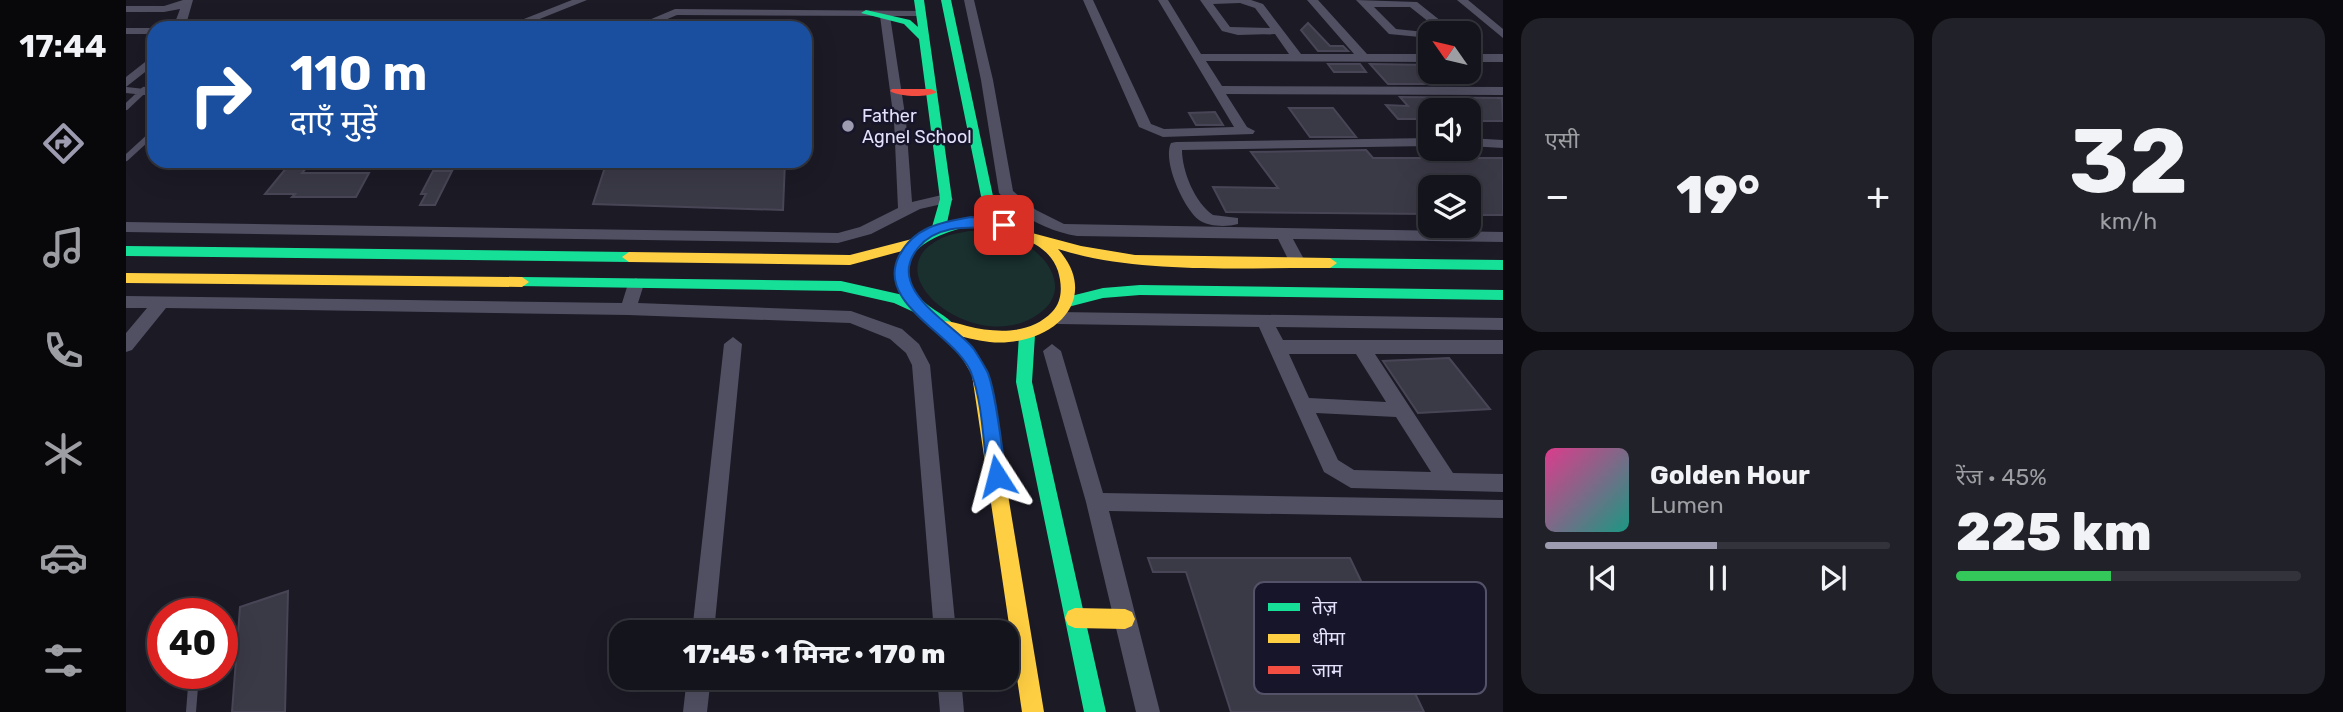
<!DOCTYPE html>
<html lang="hi">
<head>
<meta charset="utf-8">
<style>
	body { margin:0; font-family:Rubik,"Noto Sans Devanagari",sans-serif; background:#212129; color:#f1f3f6; height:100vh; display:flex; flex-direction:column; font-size:26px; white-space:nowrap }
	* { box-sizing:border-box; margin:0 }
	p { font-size:23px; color:#9d9ea3 }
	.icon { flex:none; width:38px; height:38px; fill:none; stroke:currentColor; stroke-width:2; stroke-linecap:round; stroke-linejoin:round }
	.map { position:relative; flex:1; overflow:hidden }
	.panel { display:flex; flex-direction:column; gap:18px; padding:18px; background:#0b0b0f; width:840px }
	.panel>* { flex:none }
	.guide { position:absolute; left:21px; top:21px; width:665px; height:147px; border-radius:21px; box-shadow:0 7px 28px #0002,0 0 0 2px #33333b; background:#1a4fa0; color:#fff; overflow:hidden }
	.needle { width:46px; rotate:304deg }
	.buttons { position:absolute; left:1292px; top:21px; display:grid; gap:14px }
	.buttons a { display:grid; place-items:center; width:63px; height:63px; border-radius:14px; background:#14141c; box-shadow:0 7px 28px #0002,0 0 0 2px #33333b; font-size:35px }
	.speed { position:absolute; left:21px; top:598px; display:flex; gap:14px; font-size:35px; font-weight:700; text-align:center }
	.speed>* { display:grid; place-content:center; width:91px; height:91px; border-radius:50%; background:#14141c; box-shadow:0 7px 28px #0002,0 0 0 2px #33333b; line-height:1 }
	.speed .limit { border:10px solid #d22; background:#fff; color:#111 }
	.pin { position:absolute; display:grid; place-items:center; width:60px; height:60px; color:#fff; margin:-30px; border-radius:14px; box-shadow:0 4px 10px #0006 }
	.me { position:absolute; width:77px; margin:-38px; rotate:351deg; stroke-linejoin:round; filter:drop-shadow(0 0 5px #0008) }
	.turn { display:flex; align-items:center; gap:24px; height:147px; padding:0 28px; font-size:32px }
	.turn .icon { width:91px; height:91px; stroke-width:2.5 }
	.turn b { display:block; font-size:49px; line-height:60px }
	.big { font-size:52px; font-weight:800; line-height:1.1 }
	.panel .card { flex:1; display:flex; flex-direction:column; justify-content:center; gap:10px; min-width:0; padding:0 24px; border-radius:21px; background:#212129 }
	.panel .dial { align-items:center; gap:0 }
	.dial b { font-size:91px; line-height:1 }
	.song { display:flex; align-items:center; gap:21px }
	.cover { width:84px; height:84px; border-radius:10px; background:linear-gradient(135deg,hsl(330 70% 55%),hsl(170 70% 35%)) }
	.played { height:7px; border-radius:4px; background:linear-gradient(90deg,#9d9bb0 50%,#33333b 50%) }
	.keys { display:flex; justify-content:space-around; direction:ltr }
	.heat { display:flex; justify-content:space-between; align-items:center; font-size:38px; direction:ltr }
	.charge { height:10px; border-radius:5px; background:linear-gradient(90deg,#34c759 45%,#33333b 0) }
	.panel .tiles { flex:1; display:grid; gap:18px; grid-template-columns:repeat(2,1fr) }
	.trip { position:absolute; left:483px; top:620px; width:410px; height:70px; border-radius:21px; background:#14141c; box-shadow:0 7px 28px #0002,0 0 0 2px #33333b; font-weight:800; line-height:70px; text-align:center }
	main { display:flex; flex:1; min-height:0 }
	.tab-bar { display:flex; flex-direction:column; width:126px; justify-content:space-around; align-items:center; background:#08080b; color:#9d9ea3 }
	.tab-bar .icon { width:49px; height:49px }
	.tab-bar .active { color:#9d9bb0 }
	.tab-bar b { font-size:32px; color:#f1f3f6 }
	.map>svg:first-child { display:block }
	.green { fill:#19302f }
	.building { fill:#3a3946; stroke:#484656; stroke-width:2 }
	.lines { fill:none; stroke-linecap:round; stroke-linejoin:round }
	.lane-far1 { stroke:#515063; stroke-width:6 }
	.lane { stroke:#515063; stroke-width:10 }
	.street { fill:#515063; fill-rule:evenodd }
	.fast { fill:#16e098; fill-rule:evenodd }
	.slow { fill:#ffcf43; fill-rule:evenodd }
	.jam { fill:#f24e42; fill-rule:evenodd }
	.route { fill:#1a73e8; stroke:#114b97; stroke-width:2 }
	.poi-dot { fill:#9d9bb0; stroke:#17152a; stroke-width:2.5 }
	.labels { text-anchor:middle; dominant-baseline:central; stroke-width:5; stroke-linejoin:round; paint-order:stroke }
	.far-poi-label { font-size:18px; fill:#e3e1fb; stroke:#17152a; text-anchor:start }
	.key { fill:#17152a; stroke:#545269; stroke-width:2 }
	.key-label { font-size:19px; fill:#e3e1fb }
</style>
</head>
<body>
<main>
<nav class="tab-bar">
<b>17:44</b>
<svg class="icon active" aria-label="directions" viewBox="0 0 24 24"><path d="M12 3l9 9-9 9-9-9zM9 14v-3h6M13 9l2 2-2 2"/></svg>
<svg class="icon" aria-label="music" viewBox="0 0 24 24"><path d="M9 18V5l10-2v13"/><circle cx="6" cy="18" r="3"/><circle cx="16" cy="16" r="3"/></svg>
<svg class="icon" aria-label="phone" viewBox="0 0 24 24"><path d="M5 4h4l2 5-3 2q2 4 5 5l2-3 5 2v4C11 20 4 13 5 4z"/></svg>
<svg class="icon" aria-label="climate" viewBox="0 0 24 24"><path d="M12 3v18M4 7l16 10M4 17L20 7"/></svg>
<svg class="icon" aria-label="car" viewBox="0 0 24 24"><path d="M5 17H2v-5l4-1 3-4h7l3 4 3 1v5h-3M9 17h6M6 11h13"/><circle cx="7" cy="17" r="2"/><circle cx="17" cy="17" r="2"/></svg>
<svg class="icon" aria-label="filters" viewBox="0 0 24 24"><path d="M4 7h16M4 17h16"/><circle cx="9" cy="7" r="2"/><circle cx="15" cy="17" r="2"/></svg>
</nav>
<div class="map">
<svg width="1377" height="712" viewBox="0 0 1377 712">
	<rect width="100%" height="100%" fill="#1b1a25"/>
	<path class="green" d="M843 231C858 231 875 232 890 239 928 257 950 299 900 321 838 348 747 270 816 238 824 234 834 233 843 231Z"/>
	<path class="building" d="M1182 23 1204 46H1217L1222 51H1192L1175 30Z
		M1202 64H1234L1240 72H1208Z
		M1244 64 1304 65V72H1320L1333 84H1262Z
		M1274 97 1376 98 1377 121H1342V110H1304V129L1295 119H1272L1260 105 1282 106Z
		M1163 108H1207L1230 137H1184Z
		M1089 112 1097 125H1070L1063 113Z
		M1240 150 1247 158H1377V215H1342V178L1304 179V214L1100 212 1087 187 1152 188 1125 152Z
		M166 161H186L176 173H243L230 197H166L169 194H139Z
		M481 161H659L657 210 467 204Z
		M307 171H326L309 205H294L300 194H295Z
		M1323 358 1364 409 1292 413 1257 361Z
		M1022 558H1224L1298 712H1105L1060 572H1027Z
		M162 591 159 712H106L114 607Z"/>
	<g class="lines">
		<path class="lane-far1" d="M0 90 28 93
			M0 107 18 90
			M0 158 23 137 28 110"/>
		<path class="lane" d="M65 712 68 674"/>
		<path class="street" d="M57 0H67L59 28H47L54 9 38 12H0V6H38Z
			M446 0H461L391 28H375Z
			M838 0H848L867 80 887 191 910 210 938 224 1377 232V242L1167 239 1180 263 1172 268 1166 267 1152 239 951 236C922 231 892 216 873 193L855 80Z
			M957 0H967L1025 124 1038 129 1108 127 1032 0H1042L1075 54H1163L1149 34 1112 35 1096 31 1074 0H1125L1137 4 1175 54H1228L1181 0H1192L1241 54H1304V62L1080 61 1096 86 1377 87V95L1100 94 1121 127 1129 131 1127 134 1037 137 1013 127ZM1114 3 1129 8 1144 28 1104 27 1087 4Z
			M1230 0 1291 2 1330 33H1317L1284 7H1248L1270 29 1308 33H1304V38L1263 34Z
			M1331 0H1342L1377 29V38Z
			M549 9 799 11 800 13 795 16H764L780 121 786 202 820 194 827 199 825 202 794 209 745 234 712 243 0 232V222L712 233 734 227 772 208 768 121 754 16 551 15 520 28H504Z
			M0 28H29L28 34H0Z
			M1342 54H1377V62H1342Z
			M28 55V65L0 87V77Z
			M1304 138V146L1056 150C1056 171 1069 203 1087 215L1112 218V224C1101 227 1083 227 1073 220 1058 209 1036 161 1045 143L1050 142Z
			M1342 138 1377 140V148L1342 146Z
			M510 278 518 284 512 303 725 311 776 329 793 344 804 365 830 632H808L786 365 780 353 764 339 724 323 502 315 40 308 6 350 0 352V333L21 308H0V296L496 303 502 284Z
			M932 312 1377 318V330L1150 327 1157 340H1377V354H1249L1327 473 1377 474V492L1225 488 1198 472 1133 327 932 324 924 318ZM1163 354H1230L1260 402 1183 398ZM1190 413 1270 417 1305 472 1228 470 1212 460Z
			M607 337 616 344 588 632H566L598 344Z
			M926 344 935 351 977 493 1377 500V518L983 511 1034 712H1010L960 502 917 351Z
			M561 677H585L581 712H557Z
			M811 677H835L838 712H814Z"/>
		<path class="fast" d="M788 0H798L826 199 821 223 845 217 852 221 850 224C814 233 755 252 795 299 805 310 821 315 829 326L826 330H816L792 314 768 303 715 291 391 286 389 282 396 277 715 281 777 295C761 264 774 240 806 227L814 199 793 39 778 24 735 13 740 10 784 20 792 27Z
			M815 0H825L867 196 885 225 883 228H873L855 196Z
			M0 246 503 252 510 257 503 262 0 256Z
			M1204 258 1377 260V270L1204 268 1197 263Z
			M1014 285 1377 290V300L1014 295 977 298 942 307 935 302 937 298 977 288Z
			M901 329 909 335 906 382 980 712H958L890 382 893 335Z"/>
		<path class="slow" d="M845 217 955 246 1009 255 1204 258 1211 263 1204 268C1118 267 1013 275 932 249 973 295 934 338 883 342 866 344 850 340 834 336L847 348 862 374 918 712H896L846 375 835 356 807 326 810 322C820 319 830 323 841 326 869 333 904 335 926 312 937 301 936 285 932 271 920 235 871 232 840 224V218Z
			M786 239 791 241 793 244 791 247 724 265 503 262 496 257 503 252 724 255Z
			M0 273 396 277 403 282 396 287 0 283Z
			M949 608 999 609 1006 612 1009 619 1006 626 999 629 949 628 942 625 939 618 942 611Z"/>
		<path class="jam" d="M766 89H805L811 92C801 98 774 97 764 91Z"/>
	</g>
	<path class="route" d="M845 217 878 220 885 225C875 235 819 214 792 248 758 289 826 323 847 348 852 355 857 364 861 371 870 390 876 451 880 476L877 481H865L862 476C857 444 857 406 846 375 834 336 748 305 773 256 788 227 815 222 845 217Z"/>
	<circle class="poi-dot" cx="722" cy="126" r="7"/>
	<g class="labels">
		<g class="far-poi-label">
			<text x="736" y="116">Father<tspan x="736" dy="21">Agnel School</tspan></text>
		</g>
	</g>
	<rect x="1128" y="582" width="232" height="112" rx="10" class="key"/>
	<rect x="1142" y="603" width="32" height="8" fill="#16e098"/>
	<rect x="1142" y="634" width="32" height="9" fill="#ffcf43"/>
	<rect x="1142" y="666" width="32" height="8" fill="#f24e42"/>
	<g class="key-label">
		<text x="1186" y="614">तेज़</text>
		<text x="1186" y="645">धीमा</text>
		<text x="1186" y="677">जाम</text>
	</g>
</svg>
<div class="buttons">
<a><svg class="needle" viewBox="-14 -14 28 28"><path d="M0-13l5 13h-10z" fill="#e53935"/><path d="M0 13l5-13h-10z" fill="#9d9ea3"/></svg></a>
<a><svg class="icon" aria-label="sound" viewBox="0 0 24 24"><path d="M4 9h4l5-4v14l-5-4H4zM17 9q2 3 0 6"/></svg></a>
<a><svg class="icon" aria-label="layers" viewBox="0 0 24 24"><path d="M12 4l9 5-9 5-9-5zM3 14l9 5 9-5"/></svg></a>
</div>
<div class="speed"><div class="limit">40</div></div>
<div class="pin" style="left:878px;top:225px;background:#d93025"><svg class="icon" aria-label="arrive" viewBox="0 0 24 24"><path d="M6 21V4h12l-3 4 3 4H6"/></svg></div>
<svg class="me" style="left:871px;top:476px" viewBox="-20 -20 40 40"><path d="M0-17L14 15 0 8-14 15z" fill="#1a73e8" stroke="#fff" stroke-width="4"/></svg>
<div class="trip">17:45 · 1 मिनट · 170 m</div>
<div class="guide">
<div class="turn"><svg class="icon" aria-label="right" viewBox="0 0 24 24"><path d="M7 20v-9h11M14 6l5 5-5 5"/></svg><div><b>110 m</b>दाएँ मुड़ें</div></div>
</div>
</div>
<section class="panel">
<div class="tiles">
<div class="card"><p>एसी</p>
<div class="heat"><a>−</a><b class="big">19°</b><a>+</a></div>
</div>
<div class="card dial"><b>32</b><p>km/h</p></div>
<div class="card">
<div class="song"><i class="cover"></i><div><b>Golden Hour</b><p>Lumen</p></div></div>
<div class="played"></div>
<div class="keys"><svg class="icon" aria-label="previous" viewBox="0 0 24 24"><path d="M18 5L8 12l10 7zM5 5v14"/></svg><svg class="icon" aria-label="pause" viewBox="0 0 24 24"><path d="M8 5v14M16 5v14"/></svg><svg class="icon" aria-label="next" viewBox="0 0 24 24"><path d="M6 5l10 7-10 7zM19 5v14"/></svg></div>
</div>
<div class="card"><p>रेंज · 45%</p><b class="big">225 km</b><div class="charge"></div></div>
</div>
</section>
</main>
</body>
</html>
